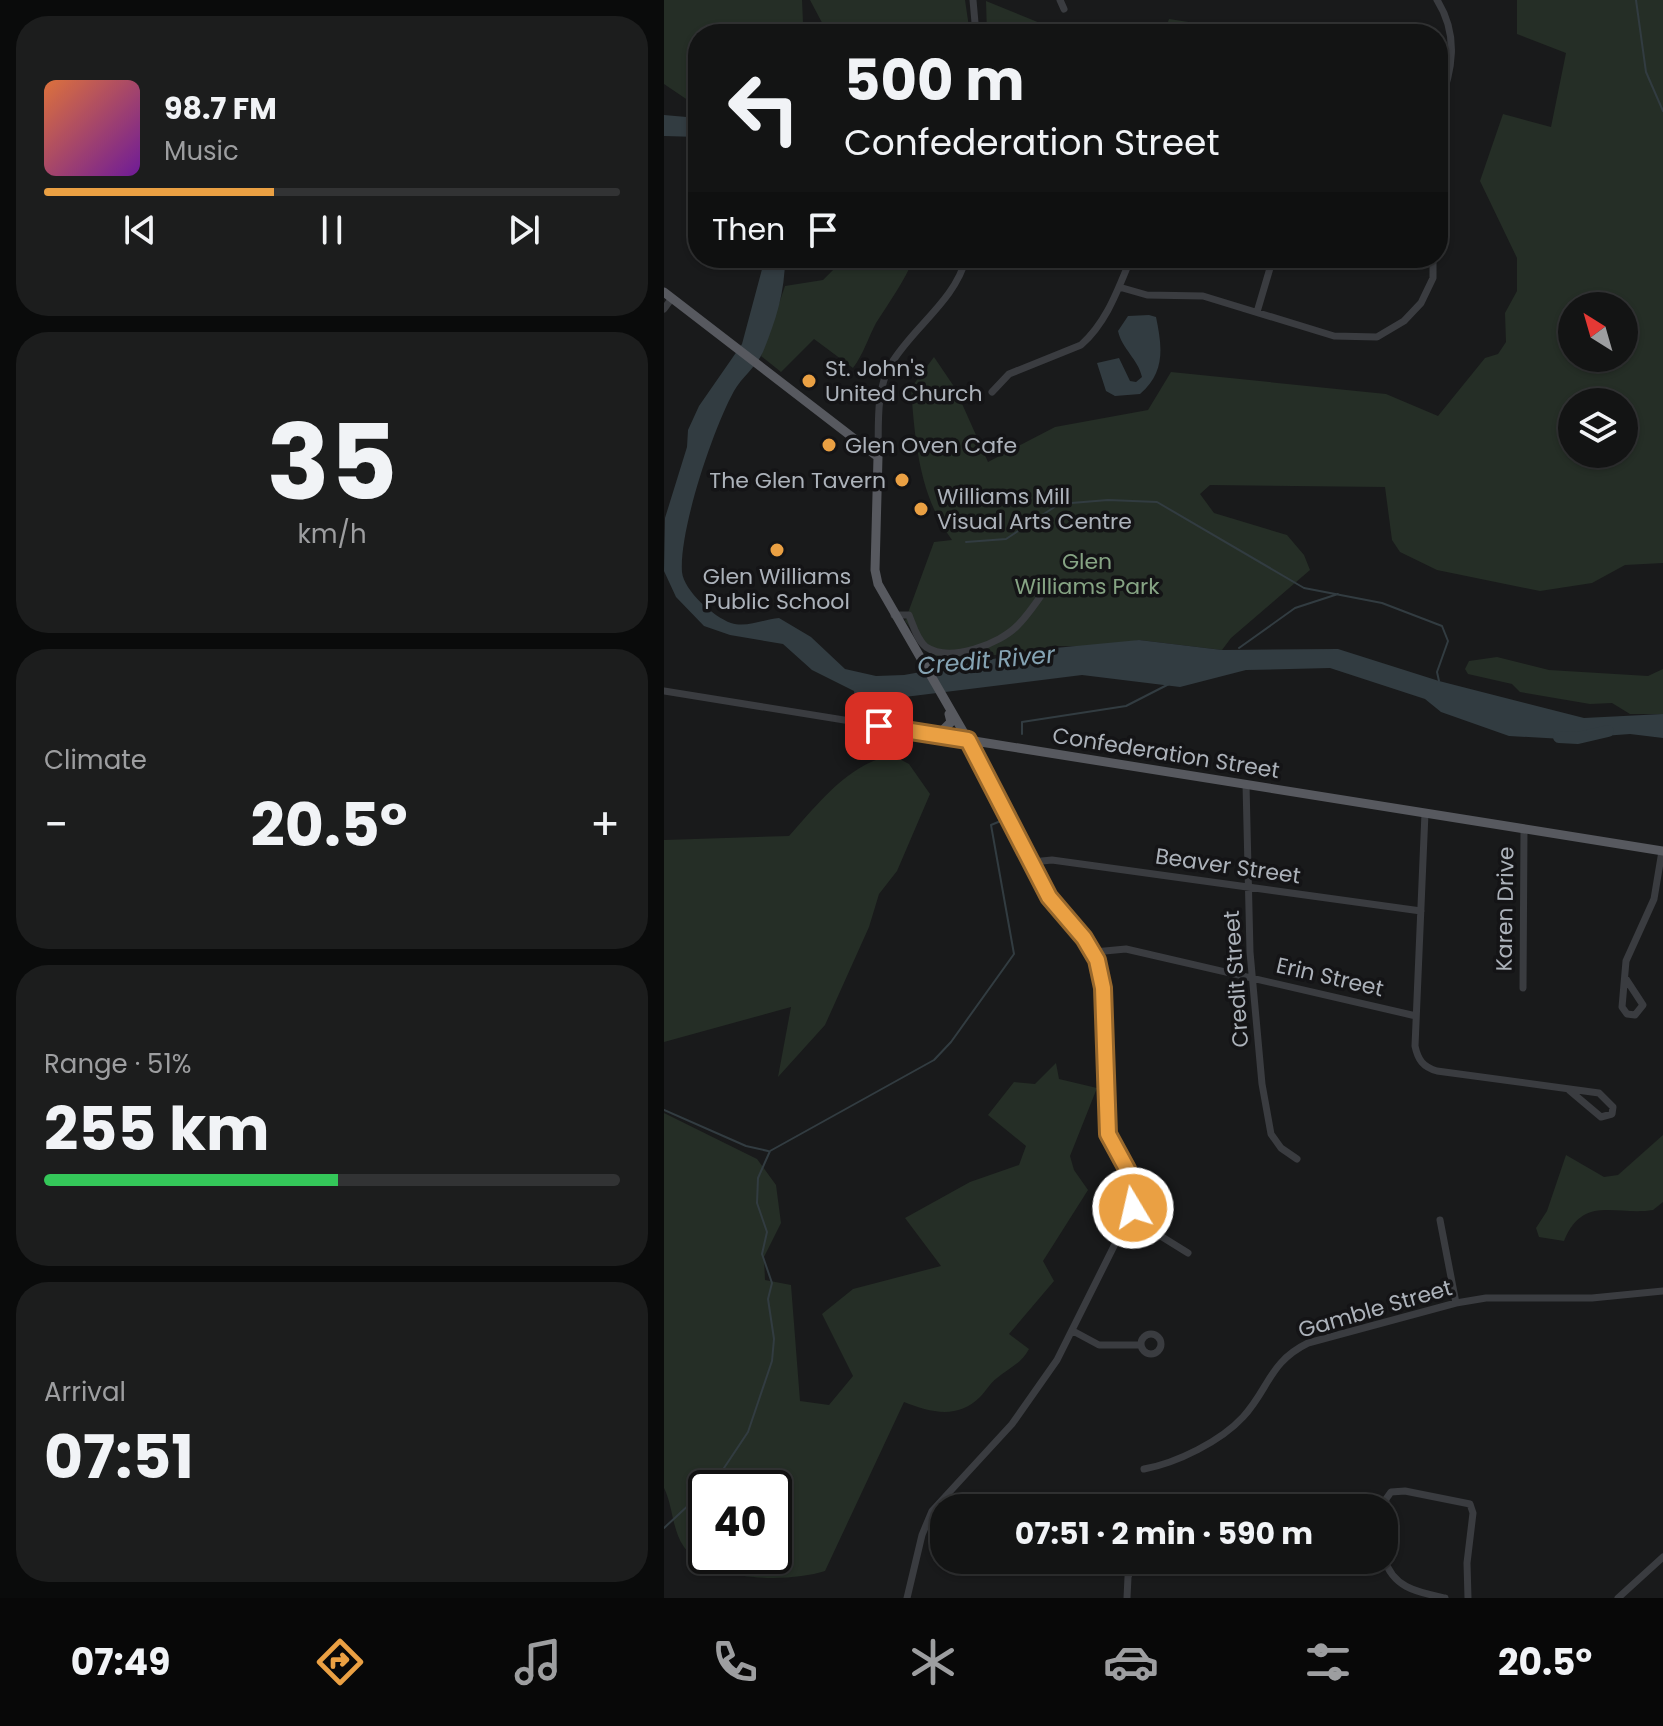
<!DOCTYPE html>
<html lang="en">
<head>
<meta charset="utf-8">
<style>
	body { margin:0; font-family:Poppins,sans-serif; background:#1c1d1d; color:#f1f3f6; height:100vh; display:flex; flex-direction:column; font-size:30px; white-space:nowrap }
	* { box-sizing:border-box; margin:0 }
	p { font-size:26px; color:#9d9ea0 }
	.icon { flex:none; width:44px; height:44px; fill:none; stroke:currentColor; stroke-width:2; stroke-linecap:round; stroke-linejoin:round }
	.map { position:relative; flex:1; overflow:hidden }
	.drawer { display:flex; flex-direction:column; gap:16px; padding:16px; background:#0a0b0b; width:664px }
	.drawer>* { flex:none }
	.top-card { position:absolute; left:24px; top:24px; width:760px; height:244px; border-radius:32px; box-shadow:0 2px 6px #0004,0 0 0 2px #323334; background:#131414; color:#f1f3f6; overflow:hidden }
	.needle { width:52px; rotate:323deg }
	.tools { position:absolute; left:894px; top:292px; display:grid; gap:16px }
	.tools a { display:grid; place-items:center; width:80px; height:80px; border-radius:50%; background:#131414; box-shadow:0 2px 6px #0004,0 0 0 2px #323334; font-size:40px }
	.speed { position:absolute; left:24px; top:1470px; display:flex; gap:16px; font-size:40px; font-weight:700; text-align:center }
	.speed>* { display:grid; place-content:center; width:104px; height:104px; border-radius:50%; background:#131414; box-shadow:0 2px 6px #0004,0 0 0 2px #323334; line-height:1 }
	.speed .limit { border:4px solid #111; border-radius:12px; background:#fff; color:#111 }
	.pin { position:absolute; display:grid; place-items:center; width:68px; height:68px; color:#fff; margin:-34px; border-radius:16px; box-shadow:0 4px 12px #0006 }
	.me { position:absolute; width:88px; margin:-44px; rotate:351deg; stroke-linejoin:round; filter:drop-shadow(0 0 6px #0008) }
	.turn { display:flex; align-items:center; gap:28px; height:168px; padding:0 24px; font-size:36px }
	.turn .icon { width:104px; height:104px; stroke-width:2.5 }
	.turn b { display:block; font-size:56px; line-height:68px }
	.then { display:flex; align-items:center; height:76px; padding:0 24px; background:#0003; gap:16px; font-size:30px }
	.big { font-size:60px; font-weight:700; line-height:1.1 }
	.drawer .card { flex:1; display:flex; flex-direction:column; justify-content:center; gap:12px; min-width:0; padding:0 28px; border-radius:32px; background:#1c1d1d }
	.drawer .dial { align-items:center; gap:0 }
	.dial b { font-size:104px; line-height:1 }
	.song { display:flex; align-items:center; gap:24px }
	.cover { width:96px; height:96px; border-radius:12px; background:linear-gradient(135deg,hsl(20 70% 55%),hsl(280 70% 35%)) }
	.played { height:8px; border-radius:4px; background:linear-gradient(90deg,#eaa043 40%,#323334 40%) }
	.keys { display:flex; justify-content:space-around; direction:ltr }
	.heat { display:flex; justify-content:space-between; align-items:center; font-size:44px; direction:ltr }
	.charge { height:12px; border-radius:6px; background:linear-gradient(90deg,#34c759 51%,#323334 0) }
	.trip { position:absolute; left:266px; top:1494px; width:468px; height:80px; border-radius:32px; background:#131414; box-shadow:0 2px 6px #0004,0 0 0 2px #323334; font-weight:700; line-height:80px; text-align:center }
	.dock { display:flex; height:128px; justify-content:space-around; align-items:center; background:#080808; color:#9d9ea0 }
	.dock .icon { width:56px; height:56px }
	.dock .on { color:#eaa043 }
	.dock b { font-size:36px; color:#f1f3f6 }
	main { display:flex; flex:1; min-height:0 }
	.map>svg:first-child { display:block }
	.green { fill:#252e26; fill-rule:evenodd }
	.water { fill:#323c41 }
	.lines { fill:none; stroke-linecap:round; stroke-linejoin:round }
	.stream { stroke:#323c41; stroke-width:2 }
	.river { stroke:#323c41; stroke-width:12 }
	.minor { stroke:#3a3c40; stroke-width:7 }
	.major { stroke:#57595f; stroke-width:9 }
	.route-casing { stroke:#98682c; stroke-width:20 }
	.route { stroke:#eaa043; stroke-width:14 }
	.poi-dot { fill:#eaa043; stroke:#141416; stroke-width:3 }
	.labels { text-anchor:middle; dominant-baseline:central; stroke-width:7; stroke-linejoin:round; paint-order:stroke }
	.poi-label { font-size:22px; fill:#acb2ba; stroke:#141416; text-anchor:start }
	.park-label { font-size:22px; fill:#86a484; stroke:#141416 }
	.street-label { font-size:22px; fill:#acb2ba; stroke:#141416 }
	.water-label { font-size:24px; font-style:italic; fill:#85a3b3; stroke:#141416 }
</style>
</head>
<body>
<main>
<section class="drawer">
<div class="card">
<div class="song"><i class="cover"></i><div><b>98.7 FM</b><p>Music</p></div></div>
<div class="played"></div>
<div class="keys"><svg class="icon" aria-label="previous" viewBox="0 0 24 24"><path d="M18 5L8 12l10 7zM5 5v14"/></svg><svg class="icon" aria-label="pause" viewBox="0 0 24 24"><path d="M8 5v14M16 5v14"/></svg><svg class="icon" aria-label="next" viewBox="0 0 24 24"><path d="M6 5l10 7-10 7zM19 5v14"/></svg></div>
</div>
<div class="card dial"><b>35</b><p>km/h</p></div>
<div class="card"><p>Climate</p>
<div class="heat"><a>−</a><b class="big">20.5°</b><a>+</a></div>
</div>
<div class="card"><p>Range · 51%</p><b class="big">255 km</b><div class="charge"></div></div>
<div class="card"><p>Arrival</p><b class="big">07:51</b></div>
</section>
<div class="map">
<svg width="999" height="1598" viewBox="0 0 999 1598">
	<rect width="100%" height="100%" fill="#191a1b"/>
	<path class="green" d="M0 0H138L139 23 146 34H34V107L0 84Z
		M146 0H301L306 34H164Z
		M853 0H999V563L961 565 928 583 876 591 773 570 736 552 728 540 721 487 546 485 536 494 550 513 623 535 640 555 646 570 567 638 558 650 475 640 443 647 390 646 350 654 270 658 241 621 270 542 288 540C255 496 251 440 247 388L270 357 291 388 324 462 391 427 484 410 507 372 722 394 774 416 821 358 834 354 842 342 841 313 853 291V258L816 181 839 114 887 127 902 53 853 34ZM908 306H960V358H908ZM908 402H960V454H908Z
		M322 1 403 34H323Z
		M505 19 602 34H500Z
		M173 258H250C240 282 226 301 212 323 204 338 200 353 189 368L150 339 117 372 97 356 121 286 159 280 172 267Z
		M833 657 885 670 984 676 999 669V714H966L948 703 926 704 856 692 848 684 804 674 801 669 805 661Z
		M228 755 245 764 266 794 233 871 215 894 205 927 161 1025 114 1077 127 1007 0 1042V840L125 836C154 804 184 764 228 755Z
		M392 1063 395 1079 433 1088 406 1156 410 1170 424 1190 379 1261 390 1281 345 1334 365 1349C357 1364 345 1368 333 1378 326 1383 322 1391 316 1397 293 1420 266 1412 240 1402L161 1571C123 1583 45 1582 20 1547 8 1530 9 1506 0 1488V1113L93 1159 112 1185 117 1223 100 1257 101 1280 127 1285 136 1401 165 1405 189 1376 158 1314 189 1289 277 1266 241 1218 306 1182 355 1165 362 1146 324 1115 350 1082 371 1084ZM42 1488H110V1556H42Z
		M999 1135V1202L989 1210C952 1216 919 1194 900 1241L875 1237 872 1228 883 1211 902 1155 940 1177 954 1175Z"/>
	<path class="water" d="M0 115 34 118V137L0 136Z
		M101 258H121C121 292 112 320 99 352 92 367 78 377 70 391 49 429 15 530 18 572 20 591 50 617 67 623 83 628 100 619 115 618L147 637 181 669 212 676 240 675 391 648 475 640 558 650 674 649 775 681 920 718 999 714V738L966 734 899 739 845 736 777 712 761 699 666 668 582 670 516 687 418 675 192 703 190 691 148 670 119 644 66 635 40 626 12 597 0 571 1 518 23 447 24 430 35 406 78 344Z
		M485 315 492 317C498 346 502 372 476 394L451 396 442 391 433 363 455 358 466 381 472 382 478 377C474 359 458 349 454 331L464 316Z"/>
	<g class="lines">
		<path class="stream" d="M972 0 982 72 999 111
			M302 542 342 539 395 504 444 500 493 502 640 588 718 603 778 626 784 641 773 672 775 681
			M575 648 631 608 674 594
			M358 734V722L462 706 505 684
			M0 1110 82 1146 104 1151
			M43 1488 54 1477 84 1432 108 1361 110 1339 104 1299 108 1283 98 1254 103 1232 93 1203 94 1178 106 1151 270 1060 287 1042 350 954 327 825 339 820
			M0 1528 42 1489"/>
		<path class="river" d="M895 737 914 738 944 731"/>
		<path class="minor" d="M309 0 312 34
			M396 0 400 9
			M773 0C795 35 789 71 774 108
			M455 287 483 295 539 296 670 336 713 337 740 321 757 303 769 278V258
			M0 309 8 298
			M593 312 609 258
			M328 392 345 374 417 345C443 322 454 289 467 258
			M214 457C215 427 211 391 227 364 249 327 291 301 302 258
			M230 615H245C249 625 253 640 262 647 286 663 336 644 354 625 367 612 377 595 388 580
			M0 691 304 740 385 897 420 938 433 960 439 983 444 1134 463 1169 469 1192V1208L393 1360 348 1424 268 1511 258 1535 243 1598
			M582 784 586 952 598 1084 607 1134 617 1148 633 1159
			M761 813 751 1046C754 1060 759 1067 773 1071L935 1093 949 1107 948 1114 937 1117 905 1090
			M368 862 388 860 757 911
			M430 952 462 949 752 1016
			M962 979 979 1005 971 1015 963 1014 958 1007 962 961 990 899 998 851
			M859 988 860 830
			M466 1217 524 1253
			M776 1220 792 1303
			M409 1331 435 1345H477
			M477 1344a10 10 0 1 1 20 0a10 10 0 1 1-20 0Z
			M480 1469C513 1463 557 1441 579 1417 605 1389 605 1362 644 1343L792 1303 822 1298H928L999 1291
			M720 1532 722 1499 727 1492 741 1491 806 1504 809 1513 803 1563 804 1598
			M720 1558C729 1588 753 1592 781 1598
			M463 1598 464 1577 470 1560
			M954 1598 999 1557"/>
		<path class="major" d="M0 292 214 457 211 570 214 584 304 740 999 851
			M274 735 287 722 285 714"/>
	</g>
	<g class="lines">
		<g class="route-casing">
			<path id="route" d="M215 726 304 740 385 897 420 938 433 960 439 988 444 1134 463 1169 469 1192V1208"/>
		</g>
		<use href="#route" class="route"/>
	</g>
	<g class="poi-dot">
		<circle cx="145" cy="381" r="8"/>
		<circle cx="165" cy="445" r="8"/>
		<circle cx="238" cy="480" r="8"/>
		<circle cx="257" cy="509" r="8"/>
		<circle cx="113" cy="550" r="8"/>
	</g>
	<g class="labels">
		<g class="poi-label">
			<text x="161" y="368">St. John's<tspan x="161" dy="25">United Church</tspan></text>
			<text x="181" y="445">Glen Oven Cafe</text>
			<text x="222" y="480" text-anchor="end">The Glen Tavern</text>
			<text x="273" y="496">Williams Mill<tspan x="273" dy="25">Visual Arts Centre</tspan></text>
			<text x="113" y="576" text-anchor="middle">Glen Williams<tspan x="113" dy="25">Public School</tspan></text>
		</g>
		<g class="park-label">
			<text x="423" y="561">Glen<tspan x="423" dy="25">Williams Park</tspan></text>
		</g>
		<g class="street-label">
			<text transform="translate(502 753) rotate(9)">Confederation Street</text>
			<text transform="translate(564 866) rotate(8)">Beaver Street</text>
			<text transform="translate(841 909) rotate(-89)">Karen Drive</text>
			<text transform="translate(666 977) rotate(13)">Erin Street</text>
			<text transform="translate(572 979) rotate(-94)">Credit Street</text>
			<text transform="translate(711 1309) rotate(-16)">Gamble Street</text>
		</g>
		<g class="water-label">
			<text transform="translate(322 660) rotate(-5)">Credit River</text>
		</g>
	</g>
</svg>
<div class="tools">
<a><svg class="needle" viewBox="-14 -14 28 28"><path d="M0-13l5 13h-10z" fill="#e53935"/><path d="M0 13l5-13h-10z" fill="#9d9ea0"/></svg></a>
<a><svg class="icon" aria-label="layers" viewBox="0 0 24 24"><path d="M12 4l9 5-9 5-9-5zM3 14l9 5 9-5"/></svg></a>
</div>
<div class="speed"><div class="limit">40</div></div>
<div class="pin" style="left:215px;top:726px;background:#d93025"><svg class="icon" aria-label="arrive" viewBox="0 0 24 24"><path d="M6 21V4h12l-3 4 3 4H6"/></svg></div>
<svg class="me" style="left:469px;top:1208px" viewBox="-20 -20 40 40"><circle r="17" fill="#eaa043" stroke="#fff" stroke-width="3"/><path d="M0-11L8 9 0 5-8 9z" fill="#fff"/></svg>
<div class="trip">07:51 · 2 min · 590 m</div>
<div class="top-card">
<div class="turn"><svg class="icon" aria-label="left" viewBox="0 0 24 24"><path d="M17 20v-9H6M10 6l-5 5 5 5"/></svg><div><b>500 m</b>Confederation Street</div></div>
<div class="then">Then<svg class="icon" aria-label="arrive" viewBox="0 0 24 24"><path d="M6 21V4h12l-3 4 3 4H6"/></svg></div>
</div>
</div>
</main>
<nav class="dock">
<b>07:49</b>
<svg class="icon on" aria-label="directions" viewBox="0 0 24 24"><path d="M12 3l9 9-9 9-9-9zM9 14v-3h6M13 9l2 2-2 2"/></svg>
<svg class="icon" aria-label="music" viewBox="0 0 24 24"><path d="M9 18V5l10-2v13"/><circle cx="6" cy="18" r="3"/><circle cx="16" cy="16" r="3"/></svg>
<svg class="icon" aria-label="phone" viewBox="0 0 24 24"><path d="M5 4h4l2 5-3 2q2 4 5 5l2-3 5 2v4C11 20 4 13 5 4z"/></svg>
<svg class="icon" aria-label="climate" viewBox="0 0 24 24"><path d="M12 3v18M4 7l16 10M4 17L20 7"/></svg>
<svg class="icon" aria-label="car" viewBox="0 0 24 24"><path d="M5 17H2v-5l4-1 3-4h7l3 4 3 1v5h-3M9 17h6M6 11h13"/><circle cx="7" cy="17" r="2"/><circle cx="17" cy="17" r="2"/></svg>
<svg class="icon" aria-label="filters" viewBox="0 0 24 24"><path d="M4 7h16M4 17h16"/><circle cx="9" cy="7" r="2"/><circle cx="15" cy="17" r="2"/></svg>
<b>20.5°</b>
</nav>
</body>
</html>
